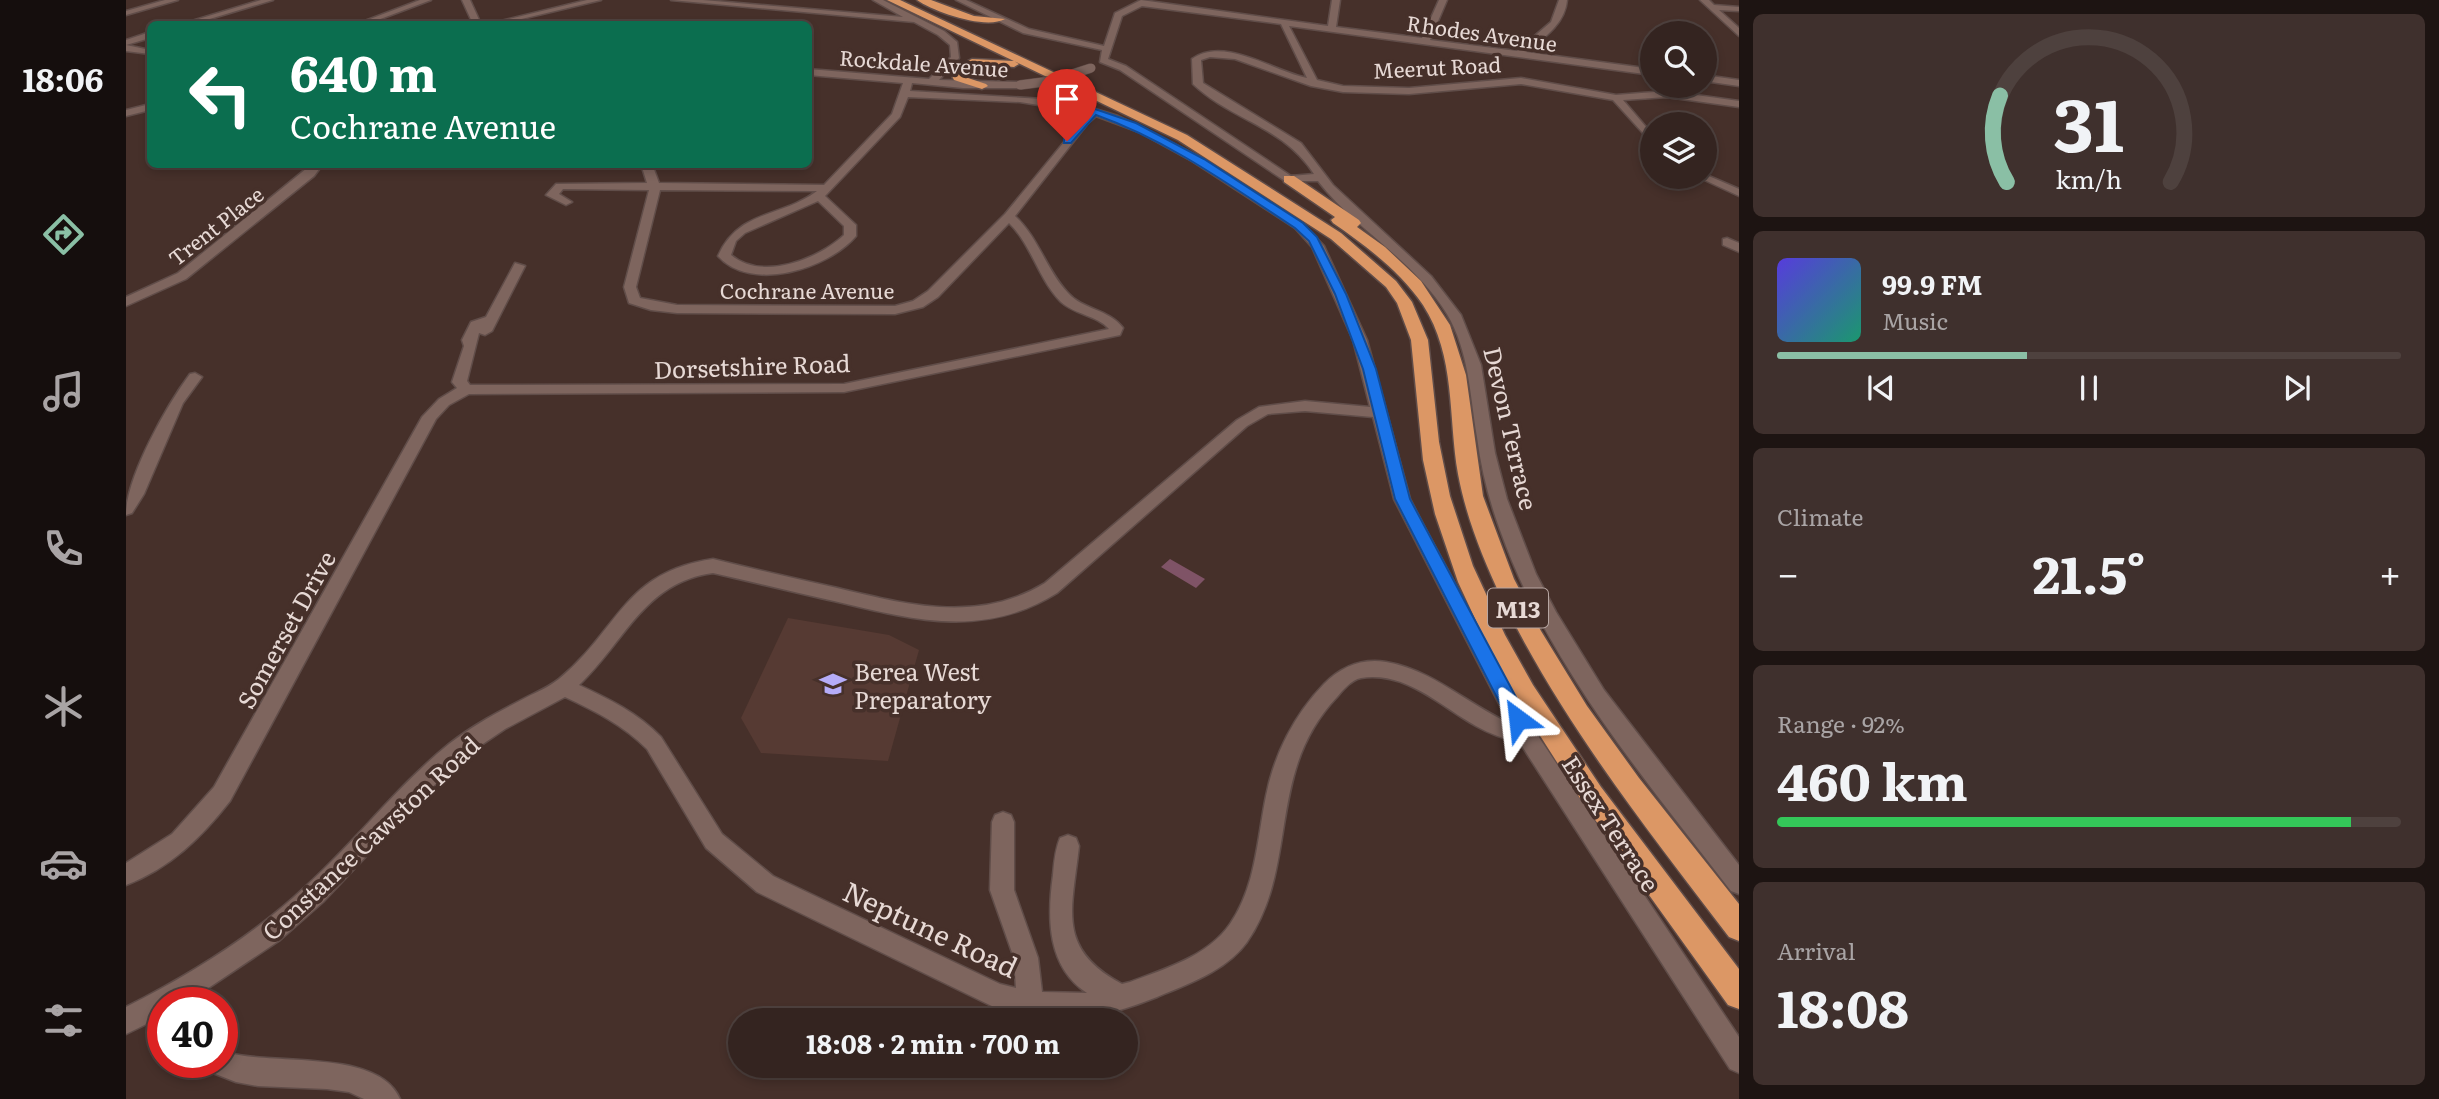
<!DOCTYPE html>
<html lang="en">
<head>
<meta charset="utf-8">
<style>
	body { margin:0; font-family:Literata,serif; background:#3f302d; color:#f1f3f6; height:100vh; display:flex; flex-direction:column; font-size:26px; white-space:nowrap }
	* { box-sizing:border-box; margin:0 }
	p { font-size:23px; color:#a9a4a5 }
	.icon { flex:none; width:38px; height:38px; fill:none; stroke:currentColor; stroke-width:2; stroke-linecap:round; stroke-linejoin:round }
	.map { position:relative; flex:1; overflow:hidden }
	.details { display:flex; flex-direction:column; gap:14px; padding:14px; background:#1d1412; width:700px }
	.details>* { flex:none }
	.guide { position:absolute; left:21px; top:21px; width:665px; height:147px; border-radius:10px; box-shadow:0 4px 10px #0003,0 0 0 2px #4e413e; background:#0b6e4f; color:#fff; overflow:hidden }
	.controls { position:absolute; left:1514px; top:21px; display:grid; gap:14px }
	.controls a { display:grid; place-items:center; width:77px; height:77px; border-radius:50%; background:#342420; box-shadow:0 4px 10px #0003,0 0 0 2px #4e413e; font-size:35px }
	.speed { position:absolute; left:21px; top:987px; display:flex; gap:14px; font-size:35px; font-weight:700; text-align:center }
	.speed>* { display:grid; place-content:center; width:91px; height:91px; border-radius:50%; background:#342420; box-shadow:0 4px 10px #0003,0 0 0 2px #4e413e; line-height:1 }
	.speed .limit { border:10px solid #d22; background:#fff; color:#111 }
	.pin { position:absolute; display:grid; place-items:center; width:60px; height:60px; color:#fff; margin:-72px -30px; border-radius:50% 50% 50% 0; rotate:-45deg; box-shadow:0 0 7px #0007 }
	.pin .icon { rotate:45deg }
	.me { position:absolute; width:77px; margin:-38px; rotate:330deg; stroke-linejoin:round; filter:drop-shadow(0 0 5px #0008) }
	.turn { display:flex; align-items:center; gap:24px; height:147px; padding:0 28px; font-size:32px }
	.turn .icon { width:91px; height:91px; stroke-width:2.5 }
	.turn b { display:block; font-size:49px; line-height:60px }
	.big { font-size:52px; font-weight:700; line-height:1.1 }
	.details .card { flex:1; display:flex; flex-direction:column; justify-content:center; gap:10px; min-width:0; padding:0 24px; border-radius:10px; background:#3f302d }
	.details .dial { align-items:center; gap:0 }
	.dial svg { height:182px; overflow:visible; fill:none; stroke:#4e413e; stroke-width:7; stroke-linecap:round; text-anchor:middle }
	.dial text { fill:#f1f3f6; stroke:none }
	.song { display:flex; align-items:center; gap:21px }
	.cover { width:84px; height:84px; border-radius:10px; background:linear-gradient(135deg,hsl(250 70% 55%),hsl(160 70% 35%)) }
	.played { height:7px; border-radius:4px; background:linear-gradient(90deg,#8abfa5 40%,#4e413e 40%) }
	.keys { display:flex; justify-content:space-around; direction:ltr }
	.heat { display:flex; justify-content:space-between; align-items:center; font-size:38px; direction:ltr }
	.charge { height:10px; border-radius:5px; background:linear-gradient(90deg,#34c759 92%,#4e413e 0) }
	.trip { position:absolute; left:602px; top:1008px; width:410px; height:70px; border-radius:35px; background:#342420; box-shadow:0 4px 10px #0003,0 0 0 2px #4e413e; font-weight:700; line-height:70px; text-align:center }
	main { display:flex; flex:1; min-height:0 }
	.menu { display:flex; flex-direction:column; width:126px; justify-content:space-around; align-items:center; background:#150e0d; color:#a9a4a5 }
	.menu .icon { width:49px; height:49px }
	.menu .selected { color:#8abfa5 }
	.menu b { font-size:32px; color:#f1f3f6 }
	.map>svg:first-child { display:block }
	.built { fill:#563a33 }
	.water { fill:#7f5366 }
	.lines { fill:none; stroke-linecap:round; stroke-linejoin:round }
	.minor-casing { stroke:#604d49; stroke-width:3 }
	.highway-casing { stroke:#604d49; stroke-width:3 }
	.minor { fill:#7e655e; fill-rule:evenodd }
	.highway { fill:#dc9765; fill-rule:evenodd }
	.minor-bridge-casing { stroke:#604d49; stroke-width:10; stroke-linecap:butt }
	.minor-bridge { stroke:#7e655e; stroke-width:9 }
	.route { fill:#1a73e8; stroke:#114b97; stroke-width:2 }
	.labels { text-anchor:middle; dominant-baseline:central; stroke-width:7; stroke-linejoin:round; paint-order:stroke }
	.far-street-label { font-size:21px; fill:#e7d9d5; stroke:#46302a }
	.shield { fill:#46302a; stroke:#b7a6a2; stroke-width:2 }
	.shield-label { font-size:23px; font-weight:bold; fill:#e7d9d5 }
	.street-label { font-size:24px; fill:#e7d9d5; stroke:#46302a }
	.poi-label { font-size:24px; fill:#e7d9d5; stroke:#46302a; text-anchor:start }
	.near-street-label { font-size:28px; fill:#e7d9d5; stroke:#46302a }
</style>
</head>
<body>
<main>
<nav class="menu">
<b>18:06</b>
<svg class="icon selected" aria-label="directions" viewBox="0 0 24 24"><path d="M12 3l9 9-9 9-9-9zM9 14v-3h6M13 9l2 2-2 2"/></svg>
<svg class="icon" aria-label="music" viewBox="0 0 24 24"><path d="M9 18V5l10-2v13"/><circle cx="6" cy="18" r="3"/><circle cx="16" cy="16" r="3"/></svg>
<svg class="icon" aria-label="phone" viewBox="0 0 24 24"><path d="M5 4h4l2 5-3 2q2 4 5 5l2-3 5 2v4C11 20 4 13 5 4z"/></svg>
<svg class="icon" aria-label="climate" viewBox="0 0 24 24"><path d="M12 3v18M4 7l16 10M4 17L20 7"/></svg>
<svg class="icon" aria-label="car" viewBox="0 0 24 24"><path d="M5 17H2v-5l4-1 3-4h7l3 4 3 1v5h-3M9 17h6M6 11h13"/><circle cx="7" cy="17" r="2"/><circle cx="17" cy="17" r="2"/></svg>
<svg class="icon" aria-label="filters" viewBox="0 0 24 24"><path d="M4 7h16M4 17h16"/><circle cx="9" cy="7" r="2"/><circle cx="15" cy="17" r="2"/></svg>
</nav>
<div class="map">
<svg width="1613" height="1099" viewBox="0 0 1613 1099">
	<rect width="100%" height="100%" fill="#46302a"/>
	<path class="built" d="M662 618 763 635 793 650 762 761 635 753 615 718Z"/>
	<path class="water" d="M1044 559 1079 579 1070 588 1035 567Z"/>
	<g class="lines">
		<g class="minor-casing">
			<path id="minor" d="M39 0H52L0 15V11Z
				M135 0H147L67 24H56Z
				M294 0H305L241 24H231Z
				M336 0H344L355 24H347Z
				M461 0H475L375 24H363Z
				M545 0H577L777 17 747 0H757L818 31 831 42 833 58 813 80 894 82 899 85 894 88H837L786 83 784 91 917 99 959 106 992 116 1074 157 1177 224 1198 246 1241 340 1284 499 1299 528 1408 730 1613 1037V1073L1604 1069 1394 743C1379 739 1364 734 1350 726 1314 706 1280 671 1235 678 1225 680 1217 690 1211 697 1139 773 1174 865 1121 942 1100 971 1062 984 1031 997 972 1021 934 1024 872 1009L631 892 580 848 521 749C497 725 469 711 439 697L379 729 339 756 296 797 197 902 154 940 60 1003H37V1016L0 1034V1007C65 974 127 936 180 886 230 841 271 786 323 744 347 725 374 711 401 697 411 692 423 687 433 679 493 630 497 572 587 559 627 569 667 578 707 587 779 604 850 625 919 583L1111 420 1133 407 1179 401 1244 407 1227 340 1186 247 1169 228 1066 161 1013 132 970 116 962 123 889 216C913 238 920 270 942 293 957 310 983 309 997 328L994 335 718 392 343 394 323 405 310 419 104 801C75 838 44 868 0 885V863L46 834 88 787 296 417 313 399 331 388 326 382 338 346 336 340 345 322 360 317 389 263 399 266 366 331 359 335 353 333 341 381 344 385 718 384 983 329C971 315 949 315 935 302 912 279 906 245 883 223L812 297 797 307 769 314 551 313 525 310 503 303 498 287 523 190 437 189 433 194 446 202 440 205 420 195 430 184 521 183 515 164H526L533 183 698 185 766 114 777 83 682 75V69L803 79 825 57 824 45 812 35 788 22ZM782 97 894 102 962 113 879 214 802 291 787 301 769 306 551 305 514 298 510 287 534 190 691 191C655 218 613 209 592 256 625 293 702 269 730 236V225L699 196 774 117ZM692 201 718 226V235C691 260 636 281 605 255L610 241 619 233ZM1179 411 1247 417 1268 499 1383 723C1341 704 1307 670 1260 662 1235 658 1215 667 1198 684 1168 715 1148 755 1140 796 1131 840 1130 886 1104 924 1082 956 1039 969 1004 982L996 984C930 949 946 910 953 846L950 838 942 835 934 838C929 850 928 863 927 875 921 918 921 967 961 993L916 992 912 958 888 890V822L885 815 877 812 869 815 866 822 864 890 888 958 890 988 874 984 647 876 596 834 535 737C512 713 483 699 453 685 499 642 518 582 587 573 627 582 667 592 708 601 787 620 857 639 931 593L1121 426 1142 414Z
				M830 0H840L903 29 978 46 989 13 1015 0 1202 26 1206 0H1214L1210 27 1296 38 1313 0H1321L1304 40 1391 51 1425 22 1433 0H1441C1439 24 1418 38 1400 52L1526 69V75L1163 26 1191 80 1217 86 1283 88 1395 78 1490 95 1541 91 1613 101V107L1541 97 1497 100 1526 134V143L1487 100 1395 84 1283 94 1217 92 1185 86 1109 59 1084 57 1075 60 1077 83 1175 143 1207 185 1305 276 1335 315 1355 365 1369 453 1381 499 1410 574 1430 612 1478 690 1613 865V894L1605 891C1518 778 1422 665 1374 530 1363 500 1355 469 1351 437 1344 395 1343 351 1321 314 1288 260 1230 230 1192 181H1159L994 70 974 62 976 50 897 33ZM1016 6 1155 24 1181 78C1147 71 1098 36 1066 59L1067 84C1106 121 1156 125 1188 174L1165 176 1000 66 982 59 996 16Z
				M1574 0H1583L1588 5 1613 7V11L1593 10 1613 28V36Z
				M24 32V38L0 45 24 50V54L0 51V40Z
				M1578 75 1613 80V86L1578 81Z
				M24 104V110L0 116V110Z
				M186 164H197L188 176 60 279 0 306V297L52 273Z
				M1578 174 1613 189V196L1572 177H1578Z
				M1601 238 1613 243V252L1597 245V239Z
				M69 373 76 377 57 403 18 494 6 513 0 515C0 477 41 405 64 374Z
				M96 1051C142 1067 252 1047 274 1099H238L223 1092 201 1089 132 1086 110 1082 82 1071 78 1062H96Z"/>
		</g>
		<g class="highway-casing">
			<path id="highway" d="M761 0H774L1061 135 1215 233 1270 281 1286 302 1302 340 1313 442 1324 496 1347 566 1379 635 1407 685 1475 787 1613 969V1009L1602 1005 1457 803 1390 698 1358 638 1332 582 1309 514 1297 460 1285 340 1271 303 1260 287 1205 239 1052 140Z
				M791 0H805L848 16 879 19C860 30 808 12 791 0Z
				M846 59 888 61 893 64 888 67 851 64 834 71 836 76 860 84 862 86 856 89 828 80 823 70Z
				M1158 176H1168L1233 220 1235 223 1231 227 1259 247 1295 281 1324 325 1340 375 1357 496 1388 579 1415 631 1461 706 1513 778 1613 904V941L1603 937C1520 828 1436 722 1376 599 1357 559 1340 517 1332 474 1322 417 1330 356 1297 305 1274 271 1240 246 1207 223L1205 220 1209 217 1158 182Z"/>
		</g>
		<use href="#minor" class="minor"/>
		<use href="#highway" class="highway"/>
		<g class="minor-bridge-casing">
			<path id="minor-bridge" d="M894 85 925 81 965 68"/>
		</g>
		<use href="#minor-bridge" class="minor-bridge"/>
	</g>
	<path class="route" d="M969 109 1010 123 1078 159 1177 223 1191 237 1220 294 1250 369 1284 499 1399 714 1401 719 1399 725H1385L1269 499 1237 369 1209 294 1183 241 1169 228C1105 186 1043 141 970 115L945 143H938V139Z"/>
	<defs>
		<g id="school-bare" transform="scale(2.1)"><path d="M0-5L7-2L0 1L-7-2ZM-4 1L0 2.5L4 1V4Q0 6-4 4Z" fill="#b5acf8" stroke="#46302a" stroke-width="2.5" paint-order="stroke"/></g>
	</defs>
	<g fill-rule="evenodd">
		<use href="#school-bare" x="707" y="684"/>
	</g>
	<g class="labels">
		<g class="far-street-label">
			<text transform="translate(1356 32) rotate(8)">Rhodes Avenue</text>
			<text transform="translate(798 62) rotate(4)">Rockdale Avenue</text>
			<text transform="translate(1311 66) rotate(-3)">Meerut Road</text>
			<text transform="translate(89 225) rotate(-38)">Trent Place</text>
			<text x="681" y="289">Cochrane Avenue</text>
		</g>
		<rect class="shield" x="1362" y="588.5" width="60" height="39" rx="5"/>
		<g class="shield-label">
			<text x="1392" y="608">M13</text>
		</g>
		<g class="street-label">
			<text transform="translate(626 365) rotate(-2)">Dorsetshire Road</text>
			<text transform="translate(1386 428) rotate(77)">Devon Terrace</text>
			<text transform="translate(159 629) rotate(-61)">Somerset Drive</text>
			<text transform="translate(1486 823) rotate(57)">Essex Terrace</text>
			<text transform="translate(244 837) rotate(-43)">Constance Cawston Road</text>
		</g>
		<g class="poi-label">
			<text x="728" y="670">Berea West<tspan x="728" dy="28">Preparatory</tspan></text>
		</g>
		<g class="near-street-label">
			<text transform="translate(805 928) rotate(25)">Neptune Road</text>
		</g>
	</g>
</svg>
<div class="controls">
<a><svg class="icon" aria-label="search" viewBox="0 0 24 24"><circle cx="10" cy="10" r="6"/><path d="M15 15l6 6"/></svg></a>
<a><svg class="icon" aria-label="layers" viewBox="0 0 24 24"><path d="M12 4l9 5-9 5-9-5zM3 14l9 5 9-5"/></svg></a>
</div>
<div class="speed"><div class="limit">40</div></div>
<div class="pin" style="left:941px;top:141px;background:#d93025"><svg class="icon" aria-label="arrive" viewBox="0 0 24 24"><path d="M6 21V4h12l-3 4 3 4H6"/></svg></div>
<svg class="me" style="left:1392px;top:719px" viewBox="-20 -20 40 40"><path d="M0-17L14 15 0 8-14 15z" fill="#1a73e8" stroke="#fff" stroke-width="4"/></svg>
<div class="trip">18:08 · 2 min · 700 m</div>
<div class="guide">
<div class="turn"><svg class="icon" aria-label="left" viewBox="0 0 24 24"><path d="M17 20v-9H6M10 6l-5 5 5 5"/></svg><div><b>640 m</b>Cochrane Avenue</div></div>
</div>
</div>
<section class="details">
<div class="card dial"><svg viewBox="0 0 100 80">
<path d="M14 69A42 42 0 1 1 86 69"/>
<path d="M14 69A42 42 0 0 1 11 31" stroke="#8abfa5"/>
<text x="50" y="56" font-size="32" font-weight="700">31</text>
<text x="50" y="72" font-size="11">km/h</text>
</svg></div>
<div class="card">
<div class="song"><i class="cover"></i><div><b>99.9 FM</b><p>Music</p></div></div>
<div class="played"></div>
<div class="keys"><svg class="icon" aria-label="previous" viewBox="0 0 24 24"><path d="M18 5L8 12l10 7zM5 5v14"/></svg><svg class="icon" aria-label="pause" viewBox="0 0 24 24"><path d="M8 5v14M16 5v14"/></svg><svg class="icon" aria-label="next" viewBox="0 0 24 24"><path d="M6 5l10 7-10 7zM19 5v14"/></svg></div>
</div>
<div class="card"><p>Climate</p>
<div class="heat"><a>−</a><b class="big">21.5°</b><a>+</a></div>
</div>
<div class="card"><p>Range · 92%</p><b class="big">460 km</b><div class="charge"></div></div>
<div class="card"><p>Arrival</p><b class="big">18:08</b></div>
</section>
</main>
</body>
</html>
